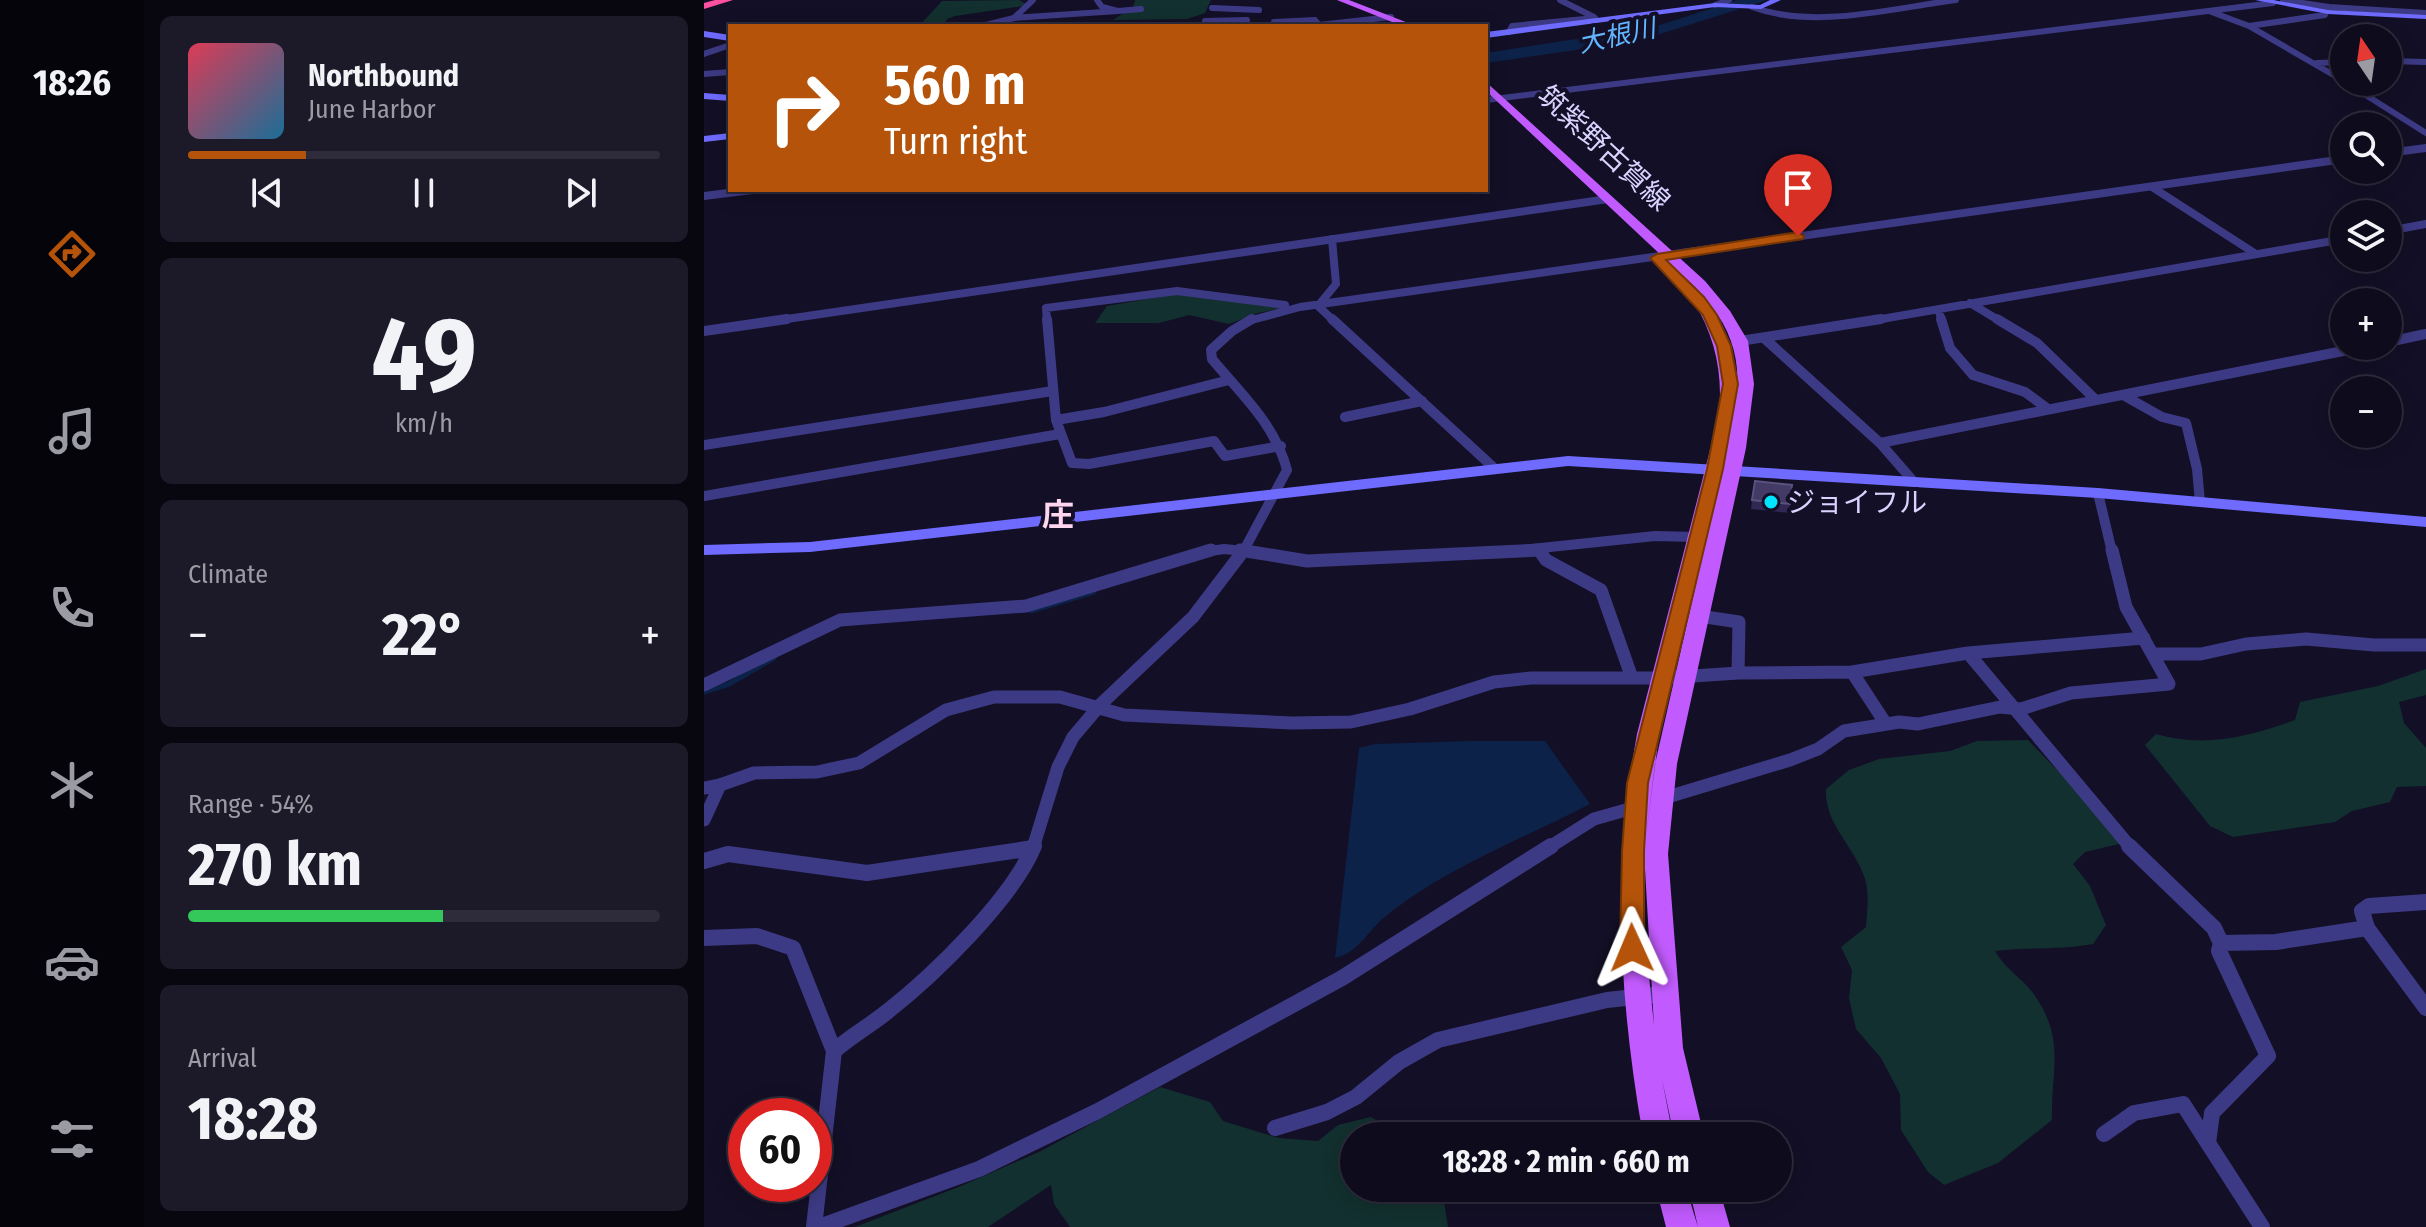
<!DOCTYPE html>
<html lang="en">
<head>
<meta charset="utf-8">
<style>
	body { margin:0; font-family:"Fira Sans Condensed","Noto Sans JP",sans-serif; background:#1c1929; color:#f1f3f6; height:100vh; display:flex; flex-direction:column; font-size:30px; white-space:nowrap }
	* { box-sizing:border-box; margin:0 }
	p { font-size:26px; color:#9b9ba3 }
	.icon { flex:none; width:44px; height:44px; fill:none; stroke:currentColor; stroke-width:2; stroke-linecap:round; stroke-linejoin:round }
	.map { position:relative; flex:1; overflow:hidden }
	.details { display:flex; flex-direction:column; gap:16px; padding:16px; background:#08060f; width:560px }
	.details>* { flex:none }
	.guide { position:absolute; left:24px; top:24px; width:760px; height:168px; border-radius:0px; box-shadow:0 4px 20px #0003,0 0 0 2px #2e2b3b; background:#b45309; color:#fff; overflow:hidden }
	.needle { width:52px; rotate:347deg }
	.tools { position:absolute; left:1626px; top:24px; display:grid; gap:16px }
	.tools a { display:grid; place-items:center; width:72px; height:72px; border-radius:50%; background:#0e0b1c; box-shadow:0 4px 20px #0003,0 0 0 2px #2e2b3b; font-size:40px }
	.speed { position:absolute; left:24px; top:1098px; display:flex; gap:16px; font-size:40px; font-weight:700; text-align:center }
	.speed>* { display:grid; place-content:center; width:104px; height:104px; border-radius:50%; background:#0e0b1c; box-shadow:0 4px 20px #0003,0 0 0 2px #2e2b3b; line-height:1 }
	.speed .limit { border:12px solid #d22; background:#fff; color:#111 }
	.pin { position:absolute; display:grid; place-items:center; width:68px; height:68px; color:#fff; margin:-82px -34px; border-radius:50% 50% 50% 0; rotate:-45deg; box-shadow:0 0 8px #0007 }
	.pin .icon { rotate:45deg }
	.me { position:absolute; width:88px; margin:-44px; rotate:359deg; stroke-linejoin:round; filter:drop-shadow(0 0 6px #0008) }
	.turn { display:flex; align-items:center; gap:28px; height:168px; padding:0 24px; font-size:36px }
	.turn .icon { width:104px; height:104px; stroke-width:2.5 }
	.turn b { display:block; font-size:56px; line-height:68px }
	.big { font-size:60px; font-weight:700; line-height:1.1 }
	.details .tile { flex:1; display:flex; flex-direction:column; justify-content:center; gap:12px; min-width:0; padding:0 28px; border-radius:12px; background:#1c1929 }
	.details .dial { align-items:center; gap:0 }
	.dial b { font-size:104px; line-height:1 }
	.song { display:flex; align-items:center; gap:24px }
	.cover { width:96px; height:96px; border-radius:12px; background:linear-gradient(135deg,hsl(350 70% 55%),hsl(200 70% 35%)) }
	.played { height:8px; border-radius:4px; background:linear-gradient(90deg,#b45309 25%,#2e2b3b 25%) }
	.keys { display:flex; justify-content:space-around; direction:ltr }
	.heat { display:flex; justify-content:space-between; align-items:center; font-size:44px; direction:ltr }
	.charge { height:12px; border-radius:6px; background:linear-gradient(90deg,#34c759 54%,#2e2b3b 0) }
	.trip { position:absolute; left:636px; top:1122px; width:452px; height:80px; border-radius:40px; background:#0e0b1c; box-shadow:0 4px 20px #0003,0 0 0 2px #2e2b3b; font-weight:700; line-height:80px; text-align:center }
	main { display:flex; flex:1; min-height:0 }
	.tab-bar { display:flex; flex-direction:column; width:144px; justify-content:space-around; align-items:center; background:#06040b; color:#9b9ba3 }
	.tab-bar .icon { width:56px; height:56px }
	.tab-bar .selected { color:#b45309 }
	.tab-bar b { font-size:36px; color:#f1f3f6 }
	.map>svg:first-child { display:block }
	.green { fill:#12302f }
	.water { fill:#0c2248 }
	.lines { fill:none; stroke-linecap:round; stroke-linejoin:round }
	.stream { stroke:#0c2248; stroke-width:5 }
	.street-far4 { stroke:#3d3a85; stroke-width:6 }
	.street-far3 { stroke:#3d3a85; stroke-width:8 }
	.street-far2 { stroke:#3d3a85; stroke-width:10 }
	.street-far1 { stroke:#3d3a85; stroke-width:13 }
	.street { stroke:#3d3a85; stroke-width:16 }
	.secondary { fill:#6f6bff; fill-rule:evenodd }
	.primary { fill:#c25bff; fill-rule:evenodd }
	.highway { fill:#ff4fa3; fill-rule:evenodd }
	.wall { fill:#312854 }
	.building { fill:#433a66; stroke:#5a527e; stroke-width:2 }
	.route { fill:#b45309; stroke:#753606; stroke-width:2 }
	.poi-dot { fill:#00e5ff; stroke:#130f26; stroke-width:3 }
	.labels { text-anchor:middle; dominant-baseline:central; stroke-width:8; stroke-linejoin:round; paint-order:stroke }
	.far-water-label { font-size:26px; font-style:italic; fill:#62b6ff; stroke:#130f26 }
	.street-label { font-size:28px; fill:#d9d4ff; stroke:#130f26 }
	.poi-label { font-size:28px; fill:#d9d4ff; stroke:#130f26; text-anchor:start }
	.quarter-label { font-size:32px; font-weight:bold; fill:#ffd6f0; stroke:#130f26 }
</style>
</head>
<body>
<main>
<nav class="tab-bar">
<b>18:26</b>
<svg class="icon selected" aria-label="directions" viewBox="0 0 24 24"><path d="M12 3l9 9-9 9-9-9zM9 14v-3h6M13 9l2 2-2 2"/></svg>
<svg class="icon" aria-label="music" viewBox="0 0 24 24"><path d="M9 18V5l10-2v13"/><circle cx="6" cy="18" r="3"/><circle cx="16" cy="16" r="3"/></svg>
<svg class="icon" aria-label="phone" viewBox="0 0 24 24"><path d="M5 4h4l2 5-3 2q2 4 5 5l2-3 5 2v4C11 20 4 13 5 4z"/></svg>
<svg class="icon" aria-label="climate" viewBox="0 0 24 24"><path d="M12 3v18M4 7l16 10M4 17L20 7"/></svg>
<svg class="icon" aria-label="car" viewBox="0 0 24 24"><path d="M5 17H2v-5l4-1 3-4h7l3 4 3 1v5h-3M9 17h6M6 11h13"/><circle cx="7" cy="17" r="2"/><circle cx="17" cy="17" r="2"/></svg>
<svg class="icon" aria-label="filters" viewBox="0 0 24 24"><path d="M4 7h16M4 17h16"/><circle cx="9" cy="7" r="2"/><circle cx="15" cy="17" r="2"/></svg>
</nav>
<section class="details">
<div class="tile">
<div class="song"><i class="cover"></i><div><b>Northbound</b><p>June Harbor</p></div></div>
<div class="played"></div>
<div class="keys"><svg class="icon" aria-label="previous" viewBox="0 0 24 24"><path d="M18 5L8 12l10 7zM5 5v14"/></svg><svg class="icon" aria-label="pause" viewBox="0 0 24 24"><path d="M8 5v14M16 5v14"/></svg><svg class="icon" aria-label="next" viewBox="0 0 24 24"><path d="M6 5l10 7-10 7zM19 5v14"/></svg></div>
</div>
<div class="tile dial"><b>49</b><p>km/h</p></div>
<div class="tile"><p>Climate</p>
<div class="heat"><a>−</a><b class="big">22°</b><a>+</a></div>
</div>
<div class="tile"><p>Range · 54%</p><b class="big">270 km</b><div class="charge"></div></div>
<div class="tile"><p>Arrival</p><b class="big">18:28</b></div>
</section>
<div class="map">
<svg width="1722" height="1227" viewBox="0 0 1722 1227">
	<rect width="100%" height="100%" fill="#130f26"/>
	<path class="green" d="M315 0 322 4 320 6 251 16 243 19 240 26H215L238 1Z
		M431 0H507L501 13 483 19 409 20 429 7Z
		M472 294 578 306 579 308 554 313 525 324 485 315 455 323H391L403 306Z
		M1722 669V695L1695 702 1700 723 1722 748V786L1693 787 1686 802 1648 811 1631 822 1529 837 1506 826 1441 745 1452 734C1502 748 1543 737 1591 720L1596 702 1674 686Z
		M1324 740 1423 842 1381 852 1369 864 1386 886 1402 925 1389 944C1356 950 1324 947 1291 951 1302 970 1317 977 1329 993 1362 1039 1347 1068 1348 1120L1294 1163 1240 1185 1224 1172 1197 1130 1196 1094 1177 1058 1152 1029 1145 998 1148 970 1137 947 1162 927C1163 911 1166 892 1160 876 1149 845 1120 823 1122 789L1145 770 1175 759 1246 751 1273 741Z
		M456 1087 506 1102 519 1121 575 1138 614 1141 634 1125 667 1117 699 1136H650V1188H730L740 1201 744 1227H366L350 1204 347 1185 284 1227H151L257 1186 337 1151Z"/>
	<path class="water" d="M1033 0H1064L934 41 782 63V53L950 27Z
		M766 741H841L886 804C817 840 743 867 682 916 664 930 655 953 631 958L655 748 671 744Z"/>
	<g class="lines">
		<path class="stream" d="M327 611 390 592
			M0 692 25 684 70 658"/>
		<path class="street-far4" d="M856 0 890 17
			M1579 0 1625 7 1722 13
			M1011 5 1025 0
			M1048 7C1111 30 1188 8 1252 0
			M508 8 555 10
			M414 11 437 9
			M1505 11 1545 26 1640 81
			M310 18 414 11 398 7 393 0
			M501 21 543 20
			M570 22 611 20 615 25 687 17
			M278 26 310 18 329 0
			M1545 26 1621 15 1624 7
			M805 32 808 26 891 18
			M0 54 26 45
			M1684 61 1722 62
			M1613 63 1640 62
			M0 74 26 72
			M1641 82 1722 133
			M782 100 1569 3"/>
		<path class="street-far3" d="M1684 153 1722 148
			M1448 187 1552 254
			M0 196 48 190
			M1684 231 1722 224
			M1266 303 1296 321
			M614 306 630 321
			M614 306 632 284 628 239
			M1234 309 1238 321
			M69 321 904 199
			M343 321 342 308 473 291 581 305
			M544 321 596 307 1640 159
			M1166 321 1640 239"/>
		<path class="street-far2" d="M343 319 352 420 368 463 385 464 510 441 521 456 577 446
			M628 319 789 467
			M1237 319 1246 348 1269 375 1321 392 1344 409
			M1293 319 1333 343 1392 400
			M0 331 83 319
			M1061 339 1176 443 1210 482
			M1036 341 1177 319
			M1684 342 1722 334
			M1419 395 1458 417 1482 423 1493 469 1496 502
			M641 417 718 401
			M352 420 400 412 525 380
			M1176 443 1664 346
			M0 445 349 391
			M1394 493 1408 552
			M0 496 356 434
			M500 552 520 549 550 552
			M539 552 583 470C571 424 537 394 508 359L507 350 528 331 548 319
			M799 552 951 536 993 537"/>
		<path class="street-far1" d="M536 550 603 561 837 550
			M835 550 842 560 897 590 928 678
			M995 616 1035 622 1034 673
			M1264 653 1427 848
			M1449 654H1497L1542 644 1602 639 1670 645H1722
			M1148 672 1182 724
			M0 685 136 620 322 606 507 550
			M16 785 50 773 113 772 155 763 242 710 290 697H356L420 715 588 723 647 722 706 709 790 682 827 678H959L1034 673 1148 672 1264 653 1440 638
			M0 788 16 785 0 820
			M957 799 1086 760 1114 749 1140 731 1195 722 1214 724 1296 707 1317 709 1367 693 1465 684 1422 607 1408 550
			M329 848 354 767 369 737 397 704 489 617 540 550
			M844 848 890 819 936 806"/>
		<path class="street" d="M1425 846 1510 928 1517 943 1572 942 1663 928 1658 911 1665 906 1722 902
			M0 861 24 854 163 873 329 848
			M1663 928 1722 1008
			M0 938 53 936 89 948 130 1051 110 1227
			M1517 943 1515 951 1564 1056 1508 1113 1504 1143 1558 1227
			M130 1051C147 1036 167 1025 184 1011 230 975 308 899 330 846
			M571 1128 623 1112 652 1097 695 1062 734 1040 903 1000 960 994
			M1400 1134 1430 1113 1479 1104 1504 1143
			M115 1227 275 1169 394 1111 638 978 847 846"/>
		<path class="secondary" d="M1066 0H1077L1057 9 1011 7 782 38V32L1011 3 1056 5Z
			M1551 0H1569L1624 10 1722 15V19L1624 14Z
			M0 31 26 35V41L0 37Z
			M0 93 26 95V101L0 99Z
			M26 133V139L0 142V136Z
			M864 456 1394 488 1722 517V527L1394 498 864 466 106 552 0 555V545L106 542Z"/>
		<path class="primary" d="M633 0H645L712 26H698Z
			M782 82 1001 281 1026 311 1044 341 1050 384 1042 448 973 764 964 854 979 1048 1000 1136H970L958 1079 969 1136H939C915 998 908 872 933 734L1015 415C1019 372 1011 337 989 300L999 296 991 287 782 91ZM1008 307C1028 332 1037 364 1032 395L1028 355ZM1026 435 951 764 942 837 955 734ZM941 869 950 1026 941 935Z
			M952 1188H982L994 1227H962Z
			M985 1188H1015L1026 1227H994Z"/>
		<path class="highway" d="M11 0H29L0 9V3Z"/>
	</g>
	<path class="wall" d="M1088 485 1085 513 1047 509 1048 500Z"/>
	<path class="building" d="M1051 481 1088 485 1086 504 1048 500Z"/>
	<path class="route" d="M1094 232 1100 236 1099 239 962 260 1000 297 1013 315 1027 346 1034 384 1019 469 944 783 940 851V948L937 955 928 957 920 955 916 948 918 851 923 783 1003 469 1019 384 1013 346 999 315 946 258 953 254Z"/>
	<circle class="poi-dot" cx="1067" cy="502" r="8"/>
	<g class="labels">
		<g class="far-water-label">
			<text transform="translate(913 36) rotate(-12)">大根川</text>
		</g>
		<g class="street-label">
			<text transform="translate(900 148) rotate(43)">筑紫野古賀線</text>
		</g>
		<g class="poi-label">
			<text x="1083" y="502">ジョイフル</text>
		</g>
		<g class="quarter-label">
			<text x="354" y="515">庄</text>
		</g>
	</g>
</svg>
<div class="tools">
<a><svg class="needle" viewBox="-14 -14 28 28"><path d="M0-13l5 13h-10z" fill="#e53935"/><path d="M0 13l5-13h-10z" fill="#9b9ba3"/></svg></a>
<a><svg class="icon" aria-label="search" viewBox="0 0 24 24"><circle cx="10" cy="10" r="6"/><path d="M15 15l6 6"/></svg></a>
<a><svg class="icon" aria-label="layers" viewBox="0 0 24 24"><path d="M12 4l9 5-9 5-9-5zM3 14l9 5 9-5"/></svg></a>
<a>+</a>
<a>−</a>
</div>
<div class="speed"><div class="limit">60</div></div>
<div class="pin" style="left:1094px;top:236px;background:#d93025"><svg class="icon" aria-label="arrive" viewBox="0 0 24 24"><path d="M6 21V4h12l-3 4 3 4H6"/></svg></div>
<svg class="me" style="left:928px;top:948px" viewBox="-20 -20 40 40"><path d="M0-17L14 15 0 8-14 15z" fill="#b45309" stroke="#fff" stroke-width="4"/></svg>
<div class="trip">18:28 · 2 min · 660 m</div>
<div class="guide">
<div class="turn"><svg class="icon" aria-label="right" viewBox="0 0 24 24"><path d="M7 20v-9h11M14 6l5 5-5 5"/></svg><div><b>560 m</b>Turn right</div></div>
</div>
</div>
</main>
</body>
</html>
